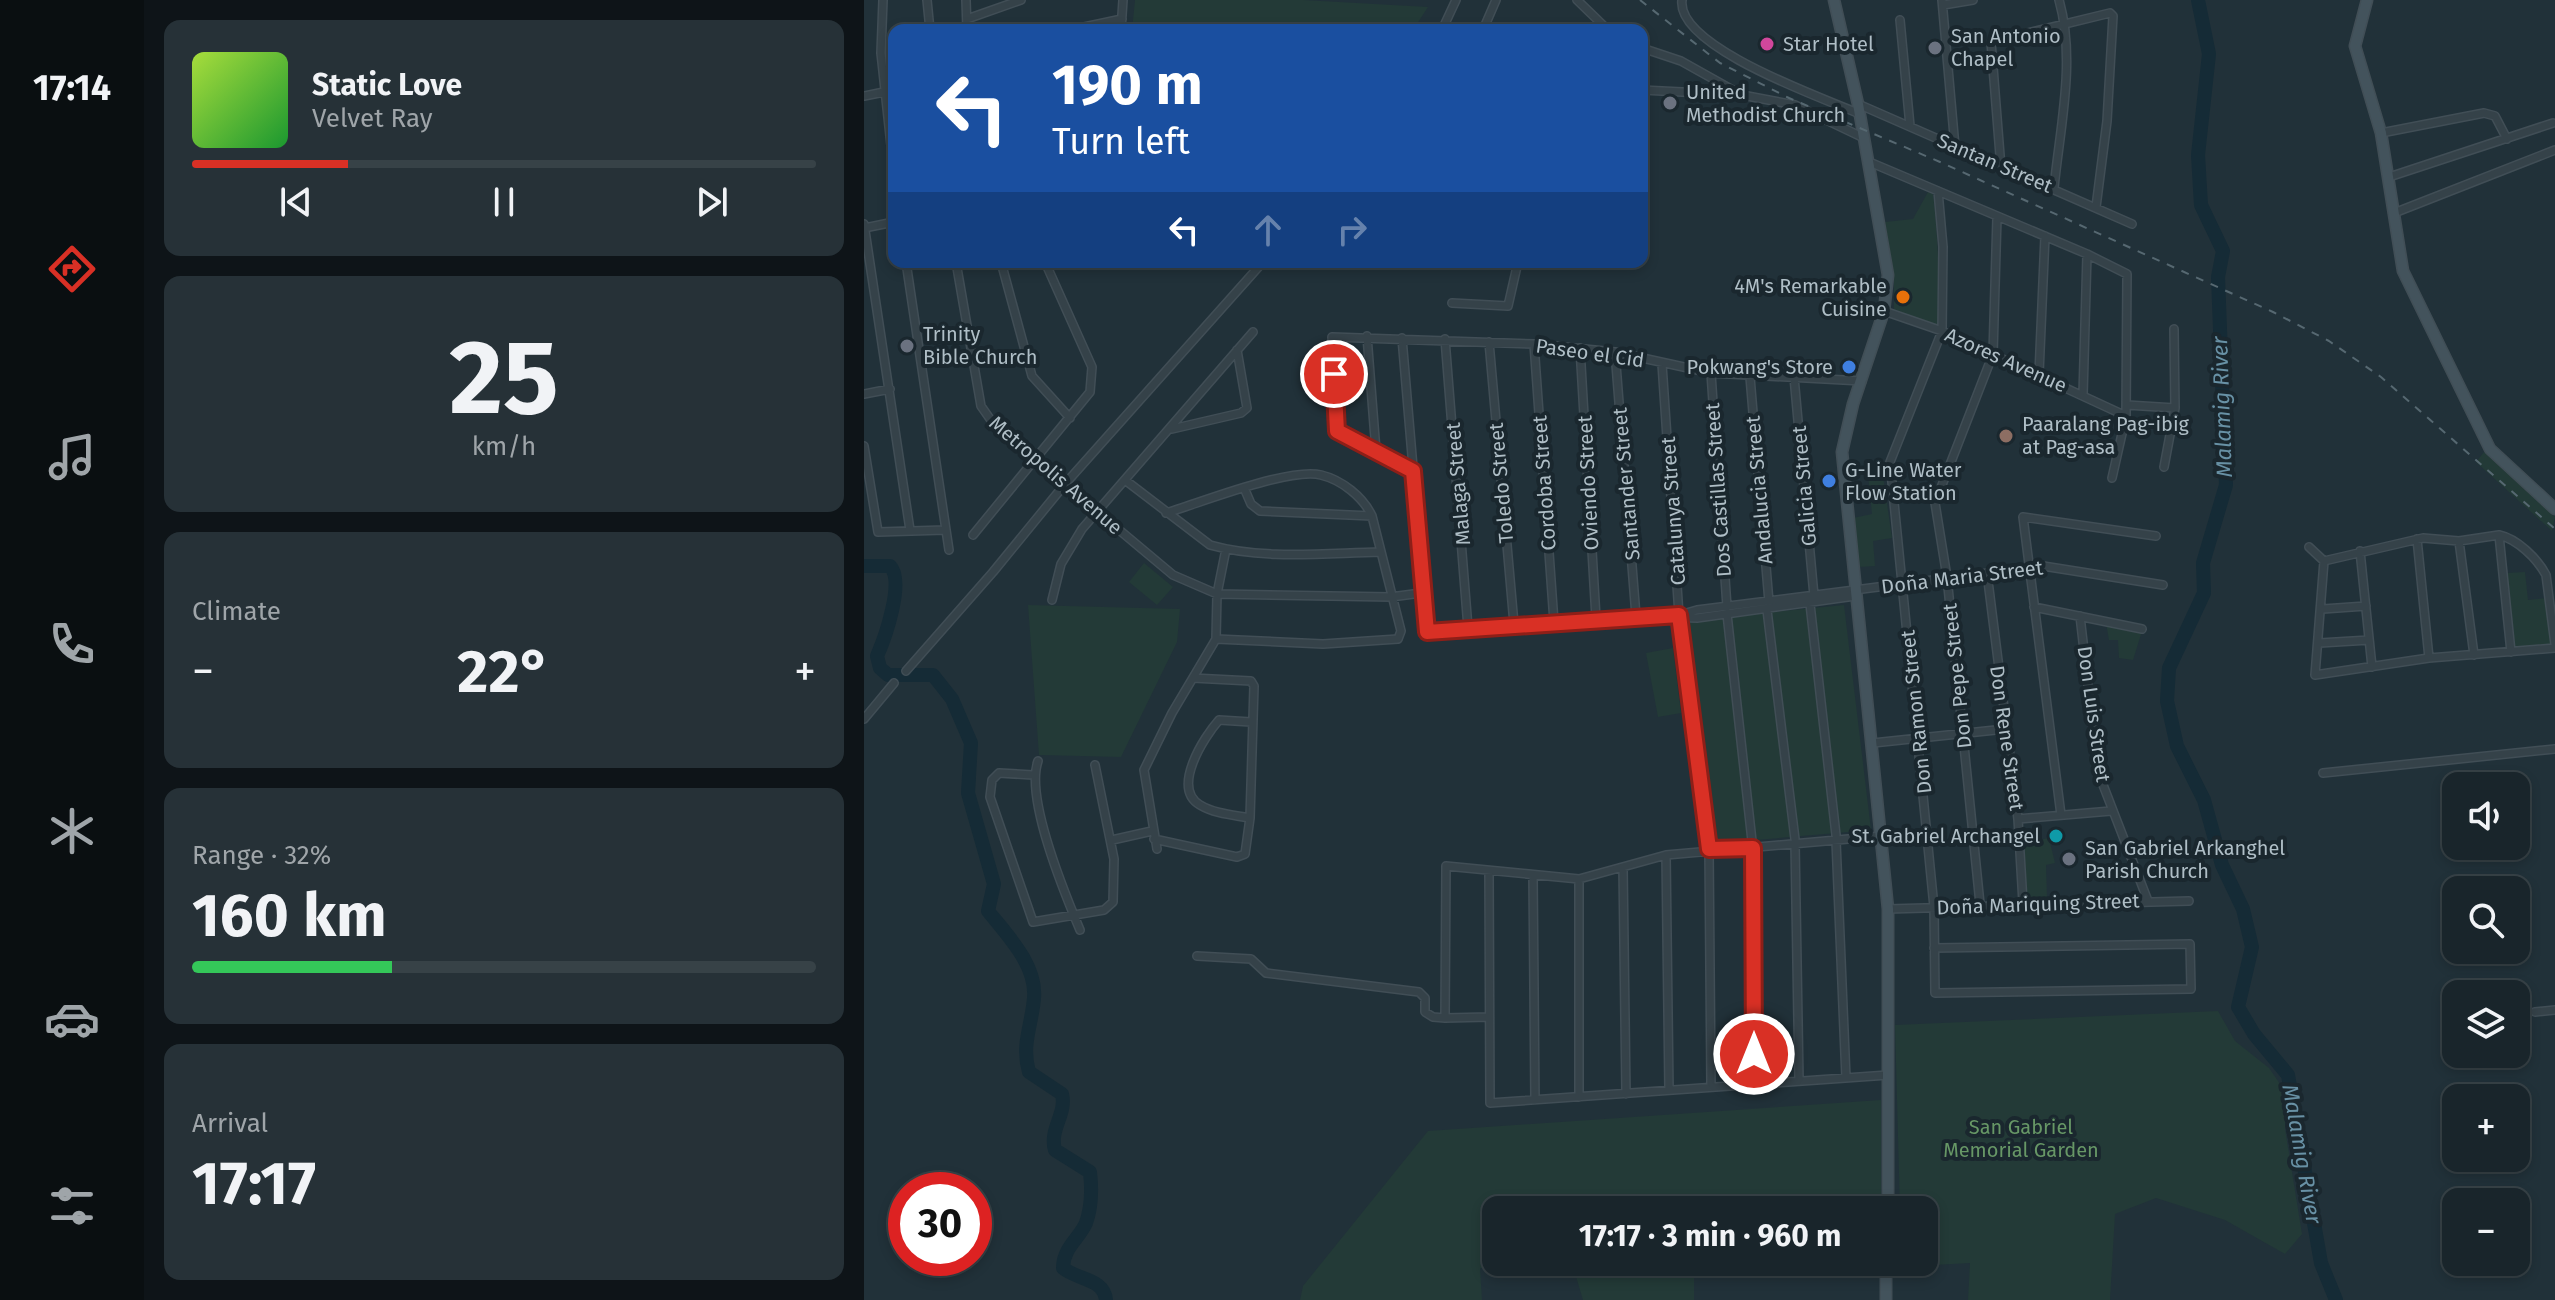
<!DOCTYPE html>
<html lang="en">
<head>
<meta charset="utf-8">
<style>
	body { margin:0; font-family:"Fira Sans",sans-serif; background:#263137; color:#f1f3f6; height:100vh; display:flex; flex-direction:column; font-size:30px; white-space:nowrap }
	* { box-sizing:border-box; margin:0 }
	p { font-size:26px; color:#9fa5a9 }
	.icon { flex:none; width:44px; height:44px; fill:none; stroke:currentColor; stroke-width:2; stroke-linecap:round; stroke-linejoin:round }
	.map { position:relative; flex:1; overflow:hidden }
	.details { display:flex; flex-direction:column; gap:20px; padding:20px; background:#0e1418; width:720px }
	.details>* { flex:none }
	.hud { position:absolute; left:24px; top:24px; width:760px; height:244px; border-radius:16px; box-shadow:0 4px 12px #0003,0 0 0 2px #374247; background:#1a4fa0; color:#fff; overflow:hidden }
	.controls { position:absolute; left:1578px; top:772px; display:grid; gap:16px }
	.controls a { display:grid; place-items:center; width:88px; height:88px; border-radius:16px; background:#19252b; box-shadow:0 4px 12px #0003,0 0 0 2px #374247; font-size:40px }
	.speed { position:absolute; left:24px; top:1172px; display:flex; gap:16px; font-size:40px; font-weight:700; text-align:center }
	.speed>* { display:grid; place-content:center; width:104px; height:104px; border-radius:50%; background:#19252b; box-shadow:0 4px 12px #0003,0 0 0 2px #374247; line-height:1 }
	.speed .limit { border:12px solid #d22; background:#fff; color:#111 }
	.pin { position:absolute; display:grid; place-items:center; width:68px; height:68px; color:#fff; margin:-34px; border:4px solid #fff; border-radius:50%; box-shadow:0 2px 8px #0007 }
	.me { position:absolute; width:88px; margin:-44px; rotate:0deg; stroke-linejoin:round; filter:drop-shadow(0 0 6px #0008) }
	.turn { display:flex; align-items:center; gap:28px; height:168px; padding:0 32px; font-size:36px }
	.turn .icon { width:104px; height:104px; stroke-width:2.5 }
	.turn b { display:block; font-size:56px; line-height:68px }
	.lanes { display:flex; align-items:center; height:76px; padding:0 32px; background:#0003; justify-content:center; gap:40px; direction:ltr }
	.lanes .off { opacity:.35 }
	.big { font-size:60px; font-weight:700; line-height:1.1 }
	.details .widget { flex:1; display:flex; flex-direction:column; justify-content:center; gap:12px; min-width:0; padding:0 28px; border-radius:16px; background:#263137 }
	.details .dial { align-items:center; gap:0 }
	.dial b { font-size:104px; line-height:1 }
	.song { display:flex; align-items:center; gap:24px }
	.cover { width:96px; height:96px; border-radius:12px; background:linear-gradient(135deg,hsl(80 70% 55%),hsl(130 70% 35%)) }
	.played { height:8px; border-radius:4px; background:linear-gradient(90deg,#d93025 25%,#374247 25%) }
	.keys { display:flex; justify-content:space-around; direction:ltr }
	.heat { display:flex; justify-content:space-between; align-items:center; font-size:44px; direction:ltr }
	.charge { height:12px; border-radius:6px; background:linear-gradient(90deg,#34c759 32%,#374247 0) }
	.trip { position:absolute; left:618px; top:1196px; width:456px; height:80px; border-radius:16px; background:#19252b; box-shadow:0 4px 12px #0003,0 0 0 2px #374247; font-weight:700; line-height:80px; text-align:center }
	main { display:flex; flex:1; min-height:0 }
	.tabs { display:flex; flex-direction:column; width:144px; justify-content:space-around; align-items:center; background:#0a0f11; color:#9fa5a9 }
	.tabs .icon { width:56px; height:56px }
	.tabs .on { color:#d93025 }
	.tabs b { font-size:36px; color:#f1f3f6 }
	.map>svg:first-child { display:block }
	.green { fill:#233a37 }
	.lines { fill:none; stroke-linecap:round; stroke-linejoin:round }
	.river { stroke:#152b36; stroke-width:14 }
	.street-casing { stroke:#414e56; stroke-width:10 }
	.secondary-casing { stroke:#414e56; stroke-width:13 }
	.street { stroke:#354249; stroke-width:7 }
	.secondary { stroke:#43535c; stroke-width:10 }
	.rail { stroke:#566871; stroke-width:2; stroke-dasharray:8 8; stroke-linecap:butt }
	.route-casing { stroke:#8d1f18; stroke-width:20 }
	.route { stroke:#d93025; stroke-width:14 }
	.hotel-dot { fill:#d1479c; stroke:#1a272e; stroke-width:3 }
	.worship-dot { fill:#6b7280; stroke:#1a272e; stroke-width:3 }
	.food-dot { fill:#e8710a; stroke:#1a272e; stroke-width:3 }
	.shop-dot { fill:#3f7fe0; stroke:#1a272e; stroke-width:3 }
	.education-dot { fill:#8d6e63; stroke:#1a272e; stroke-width:3 }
	.culture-dot { fill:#0f9aa8; stroke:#1a272e; stroke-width:3 }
	.labels { text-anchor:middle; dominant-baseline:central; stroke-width:8; stroke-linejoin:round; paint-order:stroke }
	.poi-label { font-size:20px; fill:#afbec6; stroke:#1a272e; text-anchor:start }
	.street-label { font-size:20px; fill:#afbec6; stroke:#1a272e }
	.park-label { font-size:20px; fill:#679766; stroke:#1a272e }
	.water-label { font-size:22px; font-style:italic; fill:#6891a5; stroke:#1a272e }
</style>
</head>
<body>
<main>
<nav class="tabs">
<b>17:14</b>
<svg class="icon on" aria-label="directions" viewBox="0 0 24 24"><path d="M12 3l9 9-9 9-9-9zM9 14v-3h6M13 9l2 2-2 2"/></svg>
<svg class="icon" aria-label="music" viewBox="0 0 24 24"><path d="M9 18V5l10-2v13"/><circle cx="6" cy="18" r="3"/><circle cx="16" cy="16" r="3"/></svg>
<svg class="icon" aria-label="phone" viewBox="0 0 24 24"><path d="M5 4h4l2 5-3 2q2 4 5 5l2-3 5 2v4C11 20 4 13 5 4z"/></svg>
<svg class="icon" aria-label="climate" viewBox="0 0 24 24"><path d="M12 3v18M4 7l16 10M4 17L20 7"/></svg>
<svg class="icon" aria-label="car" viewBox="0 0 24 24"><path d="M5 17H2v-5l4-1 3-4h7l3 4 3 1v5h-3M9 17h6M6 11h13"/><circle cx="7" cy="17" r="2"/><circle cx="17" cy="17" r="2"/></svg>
<svg class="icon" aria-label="filters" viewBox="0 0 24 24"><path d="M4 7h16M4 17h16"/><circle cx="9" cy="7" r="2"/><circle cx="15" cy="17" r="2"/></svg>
</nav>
<section class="details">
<div class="widget">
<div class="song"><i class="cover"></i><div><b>Static Love</b><p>Velvet Ray</p></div></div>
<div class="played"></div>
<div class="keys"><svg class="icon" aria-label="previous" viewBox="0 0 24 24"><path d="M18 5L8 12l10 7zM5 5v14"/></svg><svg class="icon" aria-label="pause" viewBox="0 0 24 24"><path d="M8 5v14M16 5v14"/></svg><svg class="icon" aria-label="next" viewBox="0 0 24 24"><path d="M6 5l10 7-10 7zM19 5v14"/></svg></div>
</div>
<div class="widget dial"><b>25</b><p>km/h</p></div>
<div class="widget"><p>Climate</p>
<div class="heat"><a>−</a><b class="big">22°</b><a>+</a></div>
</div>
<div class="widget"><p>Range · 32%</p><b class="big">160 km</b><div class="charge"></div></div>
<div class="widget"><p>Arrival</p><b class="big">17:17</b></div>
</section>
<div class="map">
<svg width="1691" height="1300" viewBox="0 0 1691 1300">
	<rect width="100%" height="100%" fill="#213139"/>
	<path class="green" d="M271 0H439L564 7 549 30H268Z
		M1064 192 1069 194C1074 238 1076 281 1074 324L1070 326 1030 309V276L1021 222 1049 219Z
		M1620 452 1691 517 1688 531 1612 462Z
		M1004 475 1019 476 1028 538 1009 541 1011 566 995 567 989 518 1008 514Z
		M280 563 309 587 293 605 265 582Z
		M1661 572 1664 600 1683 598 1688 644 1651 648 1643 573Z
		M164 605 316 609 313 642 257 757 175 755Z
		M980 605 1007 830 846 844 820 621Z
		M1242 623 1278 631 1269 660 1255 658 1254 640H1245Z
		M809 648 817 713 794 717 782 653Z
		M1185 838 1191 863 1182 865 1183 899 1163 898 1159 843Z
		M1354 1011 1371 1041 1405 1068 1423 1094 1421 1129 1438 1234 1421 1254 1361 1220 1292 1198 1251 1214 1246 1300H1104L1106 1263 1034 1267 1035 1262H1060V1210H1036L1031 1025Z
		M1017 1100V1210H632V1262H886L830 1271V1300H719L710 1270 616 1268 618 1300H436L439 1286 564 1131Z"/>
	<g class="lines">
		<path class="river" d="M1334 0 1345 54 1334 155 1337 205 1359 251 1354 277 1362 485 1339 563 1340 593 1305 668 1303 701 1313 746 1340 800 1358 865 1379 909 1388 947 1374 1007 1390 1034 1424 1075 1457 1263 1472 1300
			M0 566H26C41 581 21 638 13 656L16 668 24 675H69L88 699 107 743 104 793 130 884 124 911C143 935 173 965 170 998 168 1025 157 1044 165 1072L198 1094C203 1114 185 1129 191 1150L226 1172C228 1189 228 1206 222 1223 215 1239 199 1248 199 1268 213 1280 240 1278 242 1300"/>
		<g class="street-casing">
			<path id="street" d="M19 0 17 53 30 173
				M63 0 66 30
				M102 0 103 30
				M713 0 744 30
				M818 0C812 47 959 98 996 114
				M1078 0 1091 147
				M1079 5 1109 0
				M103 19 157 0
				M1036 20 1046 126
				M206 30 258 19
				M257 30 259 0
				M578 30 592 0
				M619 30 632 0
				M778 48 817 61 876 94
				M778 90 878 95 931 105 1000 138
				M0 96 20 92
				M994 104 1268 224
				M1517 133 1620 113 1631 116 1643 139
				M1003 161 1223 254 1263 274 1262 416 1248 478
				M1137 168 1127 42 1246 13 1249 16 1243 121 1232 207
				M1525 177 1689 123
				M1190 188C1196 127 1212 60 1195 0
				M1530 213 1691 150
				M0 224 46 530
				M0 228 30 222
				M42 262 85 550
				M92 262 117 406 131 426 309 575 353 594 527 597 557 593
				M137 262 168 376 206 418
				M588 303 644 306 654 262
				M1020 311 1078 331 1262 416
				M503 336 512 451
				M538 338 563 632 772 616 833 618 991 596
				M581 339 604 628
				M625 342 650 624
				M670 344 690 622
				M716 348 732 618
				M751 352 772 616
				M798 364 815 615 845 849 847 1087
				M847 373 863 607
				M1175 374 1181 236
				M886 377 905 602
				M930 377 950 596
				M0 394 26 389
				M1219 395 1223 254
				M1263 405 1311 408
				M308 429 377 413 383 408 373 350
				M0 446 14 532 81 530
				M1300 467 1311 408 1310 329
				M549 471 473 431 468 337 670 344 751 352 847 373 998 381
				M261 480 346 545C399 560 461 553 516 552
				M381 490 387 504 396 511 508 516
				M302 513C336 503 426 467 457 475 478 480 499 497 508 516L537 631 534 639 459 644 352 639
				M109 535 226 392 228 367 181 262
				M1635 535 1647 652
				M1553 539 1565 658
				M1595 541 1610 655
				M1445 547 1460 561 1451 675 1565 658 1691 648
				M1496 551 1508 667
				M1460 561 1559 538 1595 541 1635 535C1653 539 1673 558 1682 575L1691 644
				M1123 573 1154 819 1159 903
				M188 600 197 564 218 529 389 332
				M946 604 972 835
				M1170 607 1278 629
				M1459 609 1502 606
				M903 610 931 839
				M863 614 888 841
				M812 616 833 610 1179 566 1299 585
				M1216 616 1234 772 1284 901
				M1456 643 1505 640
				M42 671 129 572 201 484 399 262
				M0 719 30 683
				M1009 743 1141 729
				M174 761C161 798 200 892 216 930
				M1459 773 1691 749
				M169 775 135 773 128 780 126 797 169 922 240 910 249 902 250 859 231 765
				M1197 815 1159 517 1292 536
				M386 818C370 815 351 814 336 805 307 788 340 737 355 720L387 722
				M1154 819 1247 811
				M290 839 373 857 381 854 386 818 390 686 387 681 329 678
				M248 840 288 831
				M972 841 982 1078
				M931 843 935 1080
				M889 848 891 1083
				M293 849 280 770 308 713 352 639 353 594 362 549
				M802 855 805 1090
				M759 867 762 1094
				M625 871 626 1103 1024 1075
				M669 876 671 1100
				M1116 904 1083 577 1071 503 1129 354 1133 217
				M1024 909 1325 901
				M1070 948 1326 944 1327 989 1071 993 1070 907 1026 462 1078 331 1079 247 1074 191
				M333 956 387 959 402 973 555 992 561 998V1012L569 1017 581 1018
				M1671 1012 1691 1010
				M625 1017 581 1018 582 866 715 879 802 855 1018 836
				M715 1097V879"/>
		</g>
		<g class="secondary-casing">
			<path id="secondary" d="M970 0 994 104 1024 275 1020 311 989 404 978 452 1024 909V1210
				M1503 0 1491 46 1517 133 1539 271 1626 449 1691 509
				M1022 1300V1262"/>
		</g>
		<use href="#street" class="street"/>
		<use href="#secondary" class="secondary"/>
		<path class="rail" d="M776 0 856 63 925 98 1076 162 1409 312 1465 341 1517 377 1691 529"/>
	</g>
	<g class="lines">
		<g class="route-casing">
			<path id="route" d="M470 374 473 431 549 471 563 632 815 615 845 849 889 848 890 1054"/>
		</g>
		<use href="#route" class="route"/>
	</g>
	<circle class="hotel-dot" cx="903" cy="44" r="8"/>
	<g class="worship-dot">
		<circle cx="1071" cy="48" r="8"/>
		<circle cx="806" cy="103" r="8"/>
		<circle cx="43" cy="346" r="8"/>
		<circle cx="1205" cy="859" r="8"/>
	</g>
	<circle class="food-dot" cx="1039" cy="297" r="8"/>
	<g class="shop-dot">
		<circle cx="985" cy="367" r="8"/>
		<circle cx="965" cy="481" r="8"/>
	</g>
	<circle class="education-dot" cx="1142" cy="436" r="8"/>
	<circle class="culture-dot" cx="1192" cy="836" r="8"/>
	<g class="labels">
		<g class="poi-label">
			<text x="1087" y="36">San Antonio<tspan x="1087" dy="23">Chapel</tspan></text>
			<text x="919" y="44">Star Hotel</text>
			<text x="822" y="92">United<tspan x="822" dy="23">Methodist Church</tspan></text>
			<text x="1023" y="286" text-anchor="end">4M's Remarkable<tspan x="1023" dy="23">Cuisine</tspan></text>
			<text x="59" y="334">Trinity<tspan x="59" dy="23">Bible Church</tspan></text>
			<text x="969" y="367" text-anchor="end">Pokwang's Store</text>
			<text x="1158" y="424">Paaralang Pag-ibig<tspan x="1158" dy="23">at Pag-asa</tspan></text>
			<text x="981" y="470">G-Line Water<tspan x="981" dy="23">Flow Station</tspan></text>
			<text x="1176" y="836" text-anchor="end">St. Gabriel Archangel</text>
			<text x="1221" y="848">San Gabriel Arkanghel<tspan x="1221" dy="23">Parish Church</tspan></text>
		</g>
		<g class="street-label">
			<text transform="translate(1131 163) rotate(23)">Santan Street</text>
			<text transform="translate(726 353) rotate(8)">Paseo el Cid</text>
			<text transform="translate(1142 360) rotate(24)">Azores Avenue</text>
			<text transform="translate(192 475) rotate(41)">Metropolis Avenue</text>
			<text transform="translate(637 483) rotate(-95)">Toledo Street</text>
			<text transform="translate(680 483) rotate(-94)">Cordoba Street</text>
			<text transform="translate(724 483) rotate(-93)">Oviendo Street</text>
			<text transform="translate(594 484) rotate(-95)">Malaga Street</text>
			<text transform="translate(762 484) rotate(-95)">Santander Street</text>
			<text transform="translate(940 486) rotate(-95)">Galicia Street</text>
			<text transform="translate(854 490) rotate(-94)">Dos Castillas Street</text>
			<text transform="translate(895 490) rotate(-95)">Andalucia Street</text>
			<text transform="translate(809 511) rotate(-94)">Catalunya Street</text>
			<text transform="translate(1098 577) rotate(-7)">Doña Maria Street</text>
			<text transform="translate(1093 676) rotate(-96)">Don Pepe Street</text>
			<text transform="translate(1052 712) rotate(-96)">Don Ramon Street</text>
			<text transform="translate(1230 714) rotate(82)">Don Luis Street</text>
			<text transform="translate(1143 738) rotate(82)">Don Rene Street</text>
			<text transform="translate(1174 904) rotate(-2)">Doña Mariquing Street</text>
		</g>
		<g class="park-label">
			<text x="1157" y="1127">San Gabriel<tspan x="1157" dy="23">Memorial Garden</tspan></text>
		</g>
		<g class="water-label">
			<text transform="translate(1358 407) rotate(-92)">Malamig River</text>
			<text transform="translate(1438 1154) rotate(80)">Malamig River</text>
		</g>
	</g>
</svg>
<div class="controls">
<a><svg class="icon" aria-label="sound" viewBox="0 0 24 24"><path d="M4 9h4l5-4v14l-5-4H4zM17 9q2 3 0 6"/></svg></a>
<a><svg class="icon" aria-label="search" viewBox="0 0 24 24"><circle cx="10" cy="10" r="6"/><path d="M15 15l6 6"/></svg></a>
<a><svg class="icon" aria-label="layers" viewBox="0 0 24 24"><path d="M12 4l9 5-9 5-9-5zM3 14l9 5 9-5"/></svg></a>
<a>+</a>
<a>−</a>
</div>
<div class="speed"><div class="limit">30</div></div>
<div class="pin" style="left:470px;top:374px;background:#d93025"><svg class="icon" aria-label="arrive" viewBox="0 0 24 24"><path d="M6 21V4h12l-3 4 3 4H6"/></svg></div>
<svg class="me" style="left:890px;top:1054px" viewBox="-20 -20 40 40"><circle r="17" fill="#d93025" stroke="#fff" stroke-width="3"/><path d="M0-11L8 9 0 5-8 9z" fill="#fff"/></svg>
<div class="trip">17:17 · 3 min · 960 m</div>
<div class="hud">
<div class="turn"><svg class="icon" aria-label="left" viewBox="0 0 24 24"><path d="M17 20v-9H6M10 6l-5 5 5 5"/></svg><div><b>190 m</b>Turn left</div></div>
<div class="lanes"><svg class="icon" aria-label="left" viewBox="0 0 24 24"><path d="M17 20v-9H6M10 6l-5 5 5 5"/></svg><svg class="icon off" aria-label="ahead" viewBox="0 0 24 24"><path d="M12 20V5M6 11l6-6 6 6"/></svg><svg class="icon off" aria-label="right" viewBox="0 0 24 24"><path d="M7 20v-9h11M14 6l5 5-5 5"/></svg></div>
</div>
</div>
</main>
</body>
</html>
